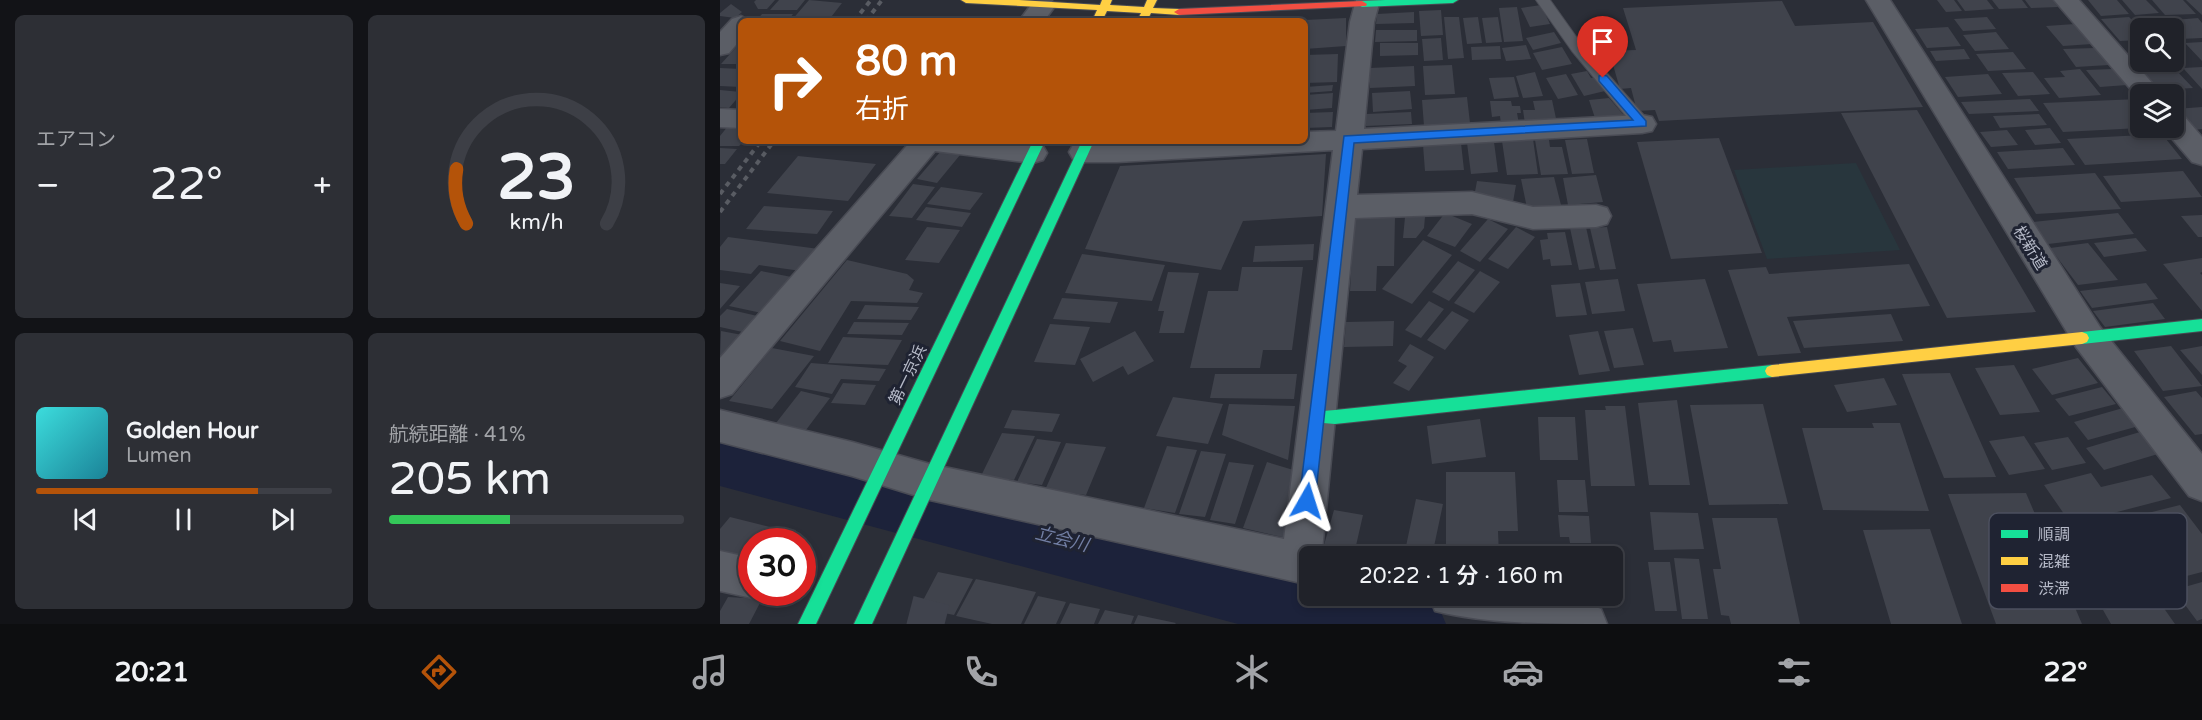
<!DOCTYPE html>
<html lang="ja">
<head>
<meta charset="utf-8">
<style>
	body { margin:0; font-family:"Varela Round","Noto Sans JP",sans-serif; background:#2d2f35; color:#f1f3f6; height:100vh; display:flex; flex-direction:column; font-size:22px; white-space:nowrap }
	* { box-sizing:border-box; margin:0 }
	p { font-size:20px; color:#a2a4a8 }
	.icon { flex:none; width:33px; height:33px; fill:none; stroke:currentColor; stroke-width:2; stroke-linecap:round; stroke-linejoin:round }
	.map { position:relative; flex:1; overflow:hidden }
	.panel { display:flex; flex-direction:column; gap:15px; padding:15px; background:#121317; width:720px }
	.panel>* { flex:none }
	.guide { position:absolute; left:18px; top:18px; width:570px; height:126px; border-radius:9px; box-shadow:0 3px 9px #0003,0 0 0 2px #3d3f46; background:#b45309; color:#fff; overflow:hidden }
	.buttons { position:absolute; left:1410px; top:18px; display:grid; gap:12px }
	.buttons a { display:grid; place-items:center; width:54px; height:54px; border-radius:9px; background:#202229; box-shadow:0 3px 9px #0003,0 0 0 2px #3d3f46; font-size:30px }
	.speed { position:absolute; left:18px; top:528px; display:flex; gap:12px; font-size:30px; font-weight:700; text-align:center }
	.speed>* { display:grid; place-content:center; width:78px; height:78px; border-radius:50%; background:#202229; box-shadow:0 3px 9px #0003,0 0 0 2px #3d3f46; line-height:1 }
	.speed .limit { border:9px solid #d22; background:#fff; color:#111 }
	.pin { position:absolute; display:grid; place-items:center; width:51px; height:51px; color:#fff; margin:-62px -26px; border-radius:50% 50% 50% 0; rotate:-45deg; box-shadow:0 0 6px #0007 }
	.pin .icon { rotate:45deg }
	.me { position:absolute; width:66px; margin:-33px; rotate:6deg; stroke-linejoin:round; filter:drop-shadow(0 0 4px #0008) }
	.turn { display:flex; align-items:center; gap:21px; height:126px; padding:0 18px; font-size:27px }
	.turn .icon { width:78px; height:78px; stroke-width:2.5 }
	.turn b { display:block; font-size:42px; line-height:51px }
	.big { font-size:45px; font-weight:600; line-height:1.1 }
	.panel .card { flex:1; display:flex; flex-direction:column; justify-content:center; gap:9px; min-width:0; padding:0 21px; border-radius:9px; background:#2d2f35 }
	.panel .dial { align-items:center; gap:0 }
	.dial svg { height:156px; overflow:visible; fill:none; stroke:#3d3f46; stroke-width:7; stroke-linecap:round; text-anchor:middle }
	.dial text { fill:#f1f3f6; stroke:none }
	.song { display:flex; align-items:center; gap:18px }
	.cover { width:72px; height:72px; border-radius:9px; background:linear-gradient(135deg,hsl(180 70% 55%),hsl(190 70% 35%)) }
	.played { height:6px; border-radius:3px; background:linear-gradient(90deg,#b45309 75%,#3d3f46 75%) }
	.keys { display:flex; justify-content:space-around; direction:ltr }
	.heat { display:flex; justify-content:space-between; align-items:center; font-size:33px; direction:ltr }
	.charge { height:9px; border-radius:4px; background:linear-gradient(90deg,#34c759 41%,#3d3f46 0) }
	.panel .tiles { flex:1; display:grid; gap:15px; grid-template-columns:repeat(2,1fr) }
	.trip { position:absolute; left:579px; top:546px; width:324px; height:60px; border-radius:9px; background:#202229; box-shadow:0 3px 9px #0003,0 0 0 2px #3d3f46; font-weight:600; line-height:60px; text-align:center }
	.tabs { display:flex; height:96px; justify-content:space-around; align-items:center; background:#0d0e10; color:#a2a4a8 }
	.tabs .icon { width:42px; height:42px }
	.tabs .on { color:#b45309 }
	.tabs b { font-size:27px; color:#f1f3f6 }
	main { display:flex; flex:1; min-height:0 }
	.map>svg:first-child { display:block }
	.green { fill:#28363d }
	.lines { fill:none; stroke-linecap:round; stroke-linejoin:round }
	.river { fill:#1c223a; fill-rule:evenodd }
	.building { fill:#40434c }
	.street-tunnel { stroke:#40434d; stroke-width:37; stroke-dasharray:37 18; stroke-linecap:butt }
	.lane-casing { stroke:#494b54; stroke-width:2 }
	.street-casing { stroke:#494b54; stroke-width:3 }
	.fast-casing { stroke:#494b54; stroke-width:2 }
	.slow-casing { stroke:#494b54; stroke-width:2 }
	.jam-casing { stroke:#494b54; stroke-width:2 }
	.lane { fill:#5b5e66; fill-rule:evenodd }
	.street { fill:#5b5e66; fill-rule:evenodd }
	.fast { fill:#16e098; fill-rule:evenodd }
	.slow { fill:#ffcf43; fill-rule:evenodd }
	.jam { fill:#f24e42; fill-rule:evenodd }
	.rail { stroke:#595c63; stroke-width:4; stroke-dasharray:5 5; stroke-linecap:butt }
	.route { fill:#1a73e8; stroke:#114b97; stroke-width:1.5 }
	.labels { text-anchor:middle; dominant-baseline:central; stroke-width:6; stroke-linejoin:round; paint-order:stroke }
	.street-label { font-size:16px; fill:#b6bac8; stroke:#1f2332 }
	.water-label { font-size:18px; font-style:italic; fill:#727fa4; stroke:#1f2332 }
	.key { fill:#1f2332; stroke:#4c505f; stroke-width:1.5 }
	.key-label { font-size:16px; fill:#b6bac8 }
</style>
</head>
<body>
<main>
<section class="panel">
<div class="tiles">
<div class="card"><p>エアコン</p>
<div class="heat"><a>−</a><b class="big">22°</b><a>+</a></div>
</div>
<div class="card dial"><svg viewBox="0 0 100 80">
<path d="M14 69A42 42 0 1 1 86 69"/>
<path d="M14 69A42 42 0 0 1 9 41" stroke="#b45309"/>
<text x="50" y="56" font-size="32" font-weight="700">23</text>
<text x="50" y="72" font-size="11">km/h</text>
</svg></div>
<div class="card">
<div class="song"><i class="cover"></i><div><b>Golden Hour</b><p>Lumen</p></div></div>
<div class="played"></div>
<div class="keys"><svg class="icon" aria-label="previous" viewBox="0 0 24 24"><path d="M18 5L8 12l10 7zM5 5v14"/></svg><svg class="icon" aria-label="pause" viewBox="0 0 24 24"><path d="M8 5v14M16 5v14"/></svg><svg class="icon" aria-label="next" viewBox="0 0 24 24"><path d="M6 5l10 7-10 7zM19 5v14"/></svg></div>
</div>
<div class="card"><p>航続距離 · 41%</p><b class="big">205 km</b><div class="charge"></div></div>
</div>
</section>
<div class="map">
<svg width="1482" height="624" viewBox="0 0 1482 624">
	<rect width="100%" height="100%" fill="#2b2e37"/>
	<path class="green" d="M1136 163 1180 250 1047 259 1014 170Z"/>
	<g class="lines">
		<path class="river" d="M0 420 590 561V596H714L726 624H518L0 486Z"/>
	</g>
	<path class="building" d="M36 0H55L47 9H38L34 2Z
		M59 0H85L77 10H50Z
		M89 0 122 3 108 21H71Z
		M1217 0H1234L1242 11 1226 12Z
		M1237 0H1267L1274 9 1245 11Z
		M1272 0H1302L1308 8 1279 9Z
		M1305 0H1333L1338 7 1311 8Z
		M1368 0H1397L1409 14 1381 16Z
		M1402 0H1426L1439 13 1415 15Z
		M1432 0H1463L1476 14 1445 15Z
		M1466 0H1482V15Z
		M1062 1 1075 26 1153 22 1203 107 939 121 935 110 917 111 911 88 900 89 889 51 916 50 903 8Z
		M11 4 22 12 15 18 0 16V13Z
		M821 5 830 24 810 27 801 8Z
		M797 7 803 41 784 42 779 8Z
		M721 10 723 35 701 36 699 11Z
		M694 12V23L656 24 657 14Z
		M42 14H73L68 21H36Z
		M724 17H739L744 58 728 59Z
		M758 17 762 43 747 44 743 18Z
		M778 17 782 42 766 43 762 18Z
		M1267 17 1276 29 1243 31 1234 19Z
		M1409 17 1415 23 1438 22 1444 28H1420V40L1400 41 1381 19Z
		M626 18V46L585 49V20Z
		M1478 18 1482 23V38L1460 39 1454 33V28H1449L1442 21Z
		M1355 24 1372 44 1343 46 1326 26Z
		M1228 27 1241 46 1207 48 1195 29Z
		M656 30H697V41L655 42Z
		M834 32 841 43 813 50 806 38Z
		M1276 32 1289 49 1255 51 1243 35Z
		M721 38 723 60 704 61 702 39Z
		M1482 42V61L1465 43Z
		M660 43H698V55L660 56Z
		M19 44H21V64H1Z
		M806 45 811 59 786 61 782 48Z
		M780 46 781 59 752 60 751 47Z
		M842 47 852 64 822 70 813 53Z
		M1375 48 1389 65 1356 67 1343 49Z
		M1244 49 1250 59 1216 61 1210 51Z
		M1293 52 1306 69 1268 71 1256 54Z
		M618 54 617 82 585 83V55Z
		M732 65 735 94 705 95 703 66Z
		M694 66 695 86 650 88V68Z
		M1482 67V89L1463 68Z
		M0 68 21 69V87L0 86Z
		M1454 68 1473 88 1439 90 1422 71Z
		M1360 69 1381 95 1339 98 1324 78 1345 77 1340 71Z
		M1393 69 1407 85 1380 87 1366 70Z
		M867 71 871 78 877 77 885 91 864 96 851 74Z
		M815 72 823 96 803 98 796 76Z
		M1313 72 1330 94 1298 96 1282 73Z
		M846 74 858 95 838 99 826 78Z
		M1268 74 1282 94 1238 97 1225 77Z
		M794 77 799 97 774 99 769 78Z
		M613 85 612 91 585 93V87Z
		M0 90 21 92V94L9 108 0 107Z
		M690 91 692 109 653 112 652 93Z
		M613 93 612 108 585 110V95Z
		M747 97 750 123 704 126 702 100Z
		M889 98 907 119 876 121 869 100Z
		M1310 99 1319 111 1249 114 1241 102Z
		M1419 99 1420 128 1343 132 1323 103Z
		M832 100 837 123 805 124 803 110H815L813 101Z
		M770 101H791L792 106H800L801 113H797L799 124 781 125 780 116 772 117Z
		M1482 107V129L1474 130 1455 109Z
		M1197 110 1316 312 1227 318 1121 113Z
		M613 112 612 127 585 128V113Z
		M691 112 692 124 646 126V114Z
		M1319 114 1327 125 1280 128 1273 116Z
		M8 126 21 127V141H24L19 146H0V136Z
		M1330 128 1341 143 1315 145 1305 130Z
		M1287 130 1298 145 1271 147 1260 132Z
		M1442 134 1462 159 1365 165 1347 139Z
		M999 138 1042 253 951 259 917 142Z
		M813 139 818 174 787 175 782 141Z
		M867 139 874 173 852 174 845 140Z
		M815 140H829L830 147H842L848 174 821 175Z
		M774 142 778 172 751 174 747 143Z
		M741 143 744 170 705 171 703 145Z
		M0 148 17 149 5 164H0Z
		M1343 148 1355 165 1288 169 1277 152Z
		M221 151 240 155 217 183 197 179Z
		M606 154 602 216 523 221 501 270 365 249 400 166Z
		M78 156 156 164 128 201 47 193Z
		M1463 171 1482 197 1401 202 1383 176Z
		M1375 173 1401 209 1316 214 1294 178Z
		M876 175 883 202 848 205 843 178Z
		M834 177 841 205 807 208 801 179Z
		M757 181 796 185 793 202 754 197Z
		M193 184 215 187 192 218 169 216Z
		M221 187 263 193 250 210 207 204Z
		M44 206 113 211 97 234 26 229Z
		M206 207 251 213 242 227 196 220Z
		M725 213 752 224 735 247 707 236Z
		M1398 213 1414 234 1328 244 1313 222Z
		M1482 215V237H1478L1461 216Z
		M675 216 674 266H657L656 291H630L634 217Z
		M685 217H705L704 228 696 238H683Z
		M768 219 788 229 760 262 740 251Z
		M207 227 240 230 219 263 185 260Z
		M796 227 815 237 788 269 768 259Z
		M866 227 875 268 859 270 850 228Z
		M887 227 896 269 880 270 870 228Z
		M845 232 852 265 831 266 830 259 823 260 820 240 828 239 827 233Z
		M8 237 99 249 81 271 39 265 31 274 0 270V247Z
		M1416 238 1427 251 1384 257 1374 243Z
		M703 240 732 255 692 304 662 289Z
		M1368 243 1398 280 1358 285 1330 248Z
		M594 244 593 260 533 262 535 246Z
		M362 254 445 265 432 301 345 293Z
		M1482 258V272L1480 273 1482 275V311L1443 264Z
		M127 260 187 274 194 280 189 290 203 293 197 303 131 301 100 351 60 341Z
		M738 261 755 270 729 301 712 292Z
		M1189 264 1210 306 1067 317 1081 353 1038 356 1008 270 1046 267 1049 274Z
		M522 267H583L572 350H543L540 368H470L488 291H518Z
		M41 271 82 279 51 315 9 306Z
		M760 271 780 282 754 313 734 303Z
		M448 272 479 273 464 333H439L444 311H438Z
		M898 279 905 311 872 314 865 282Z
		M985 279 1008 348 954 352 951 340 933 342 917 284Z
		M0 283 20 286 0 309Z
		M860 283 867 315 836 317 831 285Z
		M1426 283 1438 299 1372 308 1360 291Z
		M342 298 398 302 390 323 333 319Z
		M709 301 724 309 701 338 685 330Z
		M1433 303 1445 319 1385 327 1373 311Z
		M145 305 199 307 191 320 137 319Z
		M7 309 50 319 36 335 0 327V316Z
		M732 311 749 320 725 350 707 340Z
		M1171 314 1183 341 1084 348 1073 321Z
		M674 321 673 346 624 347 626 322Z
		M134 322 189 323 182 335 127 334Z
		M330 324 370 327 355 365 314 362Z
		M913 328 924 365 894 368 884 331Z
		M1 331 33 337 14 359 0 356Z
		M415 331 434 361 408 375 403 366 373 382 360 359Z
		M878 331 890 371 859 375 849 335Z
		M123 337 182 340 168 365 108 363Z
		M690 344 714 357 689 391 673 383 687 366 678 361Z
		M1451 346 1482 386 1443 391 1414 351Z
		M1482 346V375L1460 350Z
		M52 348 94 356 52 409 9 401Z
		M1358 358 1378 383 1332 395 1312 369Z
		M91 363 166 369 159 381 121 379 112 394 75 387Z
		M1294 365 1320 412 1280 415 1255 368Z
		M1230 373 1276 477 1224 478 1182 374Z
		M495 374H577L574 399 490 398Z
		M1164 378 1177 405 1127 412 1114 385Z
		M123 383 156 385 145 405 111 403Z
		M1382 387 1396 404 1349 416 1335 399Z
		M81 391 110 398 86 430 56 423Z
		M1476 391 1482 398V434L1475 435 1444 397Z
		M453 397 503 404 488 444 436 436Z
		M957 400 970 485H929L918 403Z
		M509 404 575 406 568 460 502 435Z
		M1043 404 1068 504 989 505 970 405Z
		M885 406H905L915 486H871L865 410H886Z
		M1403 408 1419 426 1368 440 1354 422Z
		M292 410 340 414 332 432 284 428Z
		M818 417H855L858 460H820Z
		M760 419 766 457 712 464 707 426Z
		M1152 423H1180L1209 511 1103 510 1082 428H1154Z
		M1420 432 1438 454 1384 470 1366 448Z
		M282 433 315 436 294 480 261 476Z
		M1304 436 1325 469 1289 475 1269 441Z
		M1348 437 1366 463 1332 470 1314 443Z
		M317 439 341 442 322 485 297 482Z
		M346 443 386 447 366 495 325 490Z
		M447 446 477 450 455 513 424 508Z
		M481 451 506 454 485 517 459 514Z
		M509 462 534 465 515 524 490 520Z
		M547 462 580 472 570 539 523 528Z
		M726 472H795L798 531H778L779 556H726Z
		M1371 473 1381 487 1432 475 1451 498 1351 524 1324 485Z
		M837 480H865L868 512H839Z
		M1306 493 1362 624H1276L1228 494Z
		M696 499 723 504 712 556 685 551Z
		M1460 505 1482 534V572L1386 597 1344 534Z
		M614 510 643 515 635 550 604 545Z
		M930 512 978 513 984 549 934 550Z
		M838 515 869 516 871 543H850L849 537H840Z
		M10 517 50 527 39 542H32V552L27 557 0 550V529Z
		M992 518H1057L1080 624H1011L1009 616 1001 615 993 569H1001Z
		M56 526 76 530 68 542H44Z
		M1210 529 1242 624H1171L1143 530Z
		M803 546 847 547 848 556H804Z
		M954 558 979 559 988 619H962Z
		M928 562H950L957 611H935Z
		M218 572 253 579 234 615 199 608Z
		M256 579 316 592 301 624H272L236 616Z
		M1482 582V619L1477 621 1454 590Z
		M318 596 346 602 336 624H304Z
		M8 597 42 599 29 624H0V611Z
		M1436 597 1455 624H1391L1383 610Z
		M350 603 380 609 374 624H340Z
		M385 610 414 616 411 624H378Z
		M418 615 456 623 455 624H414Z"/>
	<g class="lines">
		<path class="street-tunnel" d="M189 614 228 624"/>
		<g class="lane-casing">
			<path id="lane" d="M816 0H830L862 45 928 120 930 124 928 128H916L852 51Z"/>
		</g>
		<g class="street-casing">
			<path id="street" d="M636 0H660L654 22 644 129 922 115 932 117 936 124 932 131 922 133 642 149 637 195 752 192 813 207 876 205 887 208 891 216 887 224 876 227 813 229 752 214 635 218 602 550 607 556H590V585L210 500 132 476 0 442V410L132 442 210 464 564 539 613 150 397 162H363L353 159 349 152 353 145 363 142 585 141V132L616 131 630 22Z
				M1146 0H1170L1380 327 1482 454V501L1469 496 1356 347Z
				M1334 0H1359L1442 94H1420V100Z
				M314 1H332L335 6 324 21H299Z
				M21 16 31 21H21V39L9 53 0 55V32L12 19Z
				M0 109 21 110V128L0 127Z
				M1454 114 1464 116 1482 137V165L1472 162 1443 128H1454Z
				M191 141H297L323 146 327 153 323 160 313 163 215 151 12 394 0 398V358Z
				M0 551 32 558V592H46L32 598 0 591Z
				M709 596H829L866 603 881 609 887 624C831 624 768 624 715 611Z"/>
		</g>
		<g class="fast-casing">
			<path id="fast" d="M665 0H738L733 3 642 7 637 4 642 1Z
				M313 141H325L96 624H78Z
				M362 141H374L152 624H134Z
				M1482 319V331L1362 344 1357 342 1355 338 1357 334 1362 332Z
				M1052 365 1057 367 1059 371 1057 375 1052 377 615 424 591 422 589 417 591 412 615 410Z"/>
		</g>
		<g class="slow-casing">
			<path id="slow" d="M241 0H299L380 5 382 0H392L390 5 424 7 427 0H437L433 8 459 9 464 12 459 15 431 13 427 21H417L421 13 387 11 382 21H372L377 10 246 3Z
				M1362 332 1367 334 1369 338 1367 342 1362 344 1052 377 1047 375 1045 371 1047 367 1052 365Z"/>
		</g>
		<g class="jam-casing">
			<path id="jam" d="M642 1 647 4 646 6 459 15 454 12 459 9Z"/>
		</g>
		<use href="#lane" class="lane"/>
		<use href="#street" class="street"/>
		<use href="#fast" class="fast"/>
		<use href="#slow" class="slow"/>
		<use href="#jam" class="jam"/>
		<path class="rail" d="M134 21 151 0
			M146 21 162 0
			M0 194 41 141
			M0 212 54 141"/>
	</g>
	<path class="route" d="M883 75 887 76 926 121V126L634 143 595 501 593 506 587 508 582 506 579 501 624 136 913 120 879 81V76Z"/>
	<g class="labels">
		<g class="street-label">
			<text transform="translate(1310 248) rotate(58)">桜新道</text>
			<text transform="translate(188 375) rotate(-64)">第一京浜</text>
		</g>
		<g class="water-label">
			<text transform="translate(342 539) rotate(14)">立会川</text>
		</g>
	</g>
	<rect x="1269" y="513" width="198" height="96" rx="9" class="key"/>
	<rect x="1281" y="530" width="27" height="8" fill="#16e098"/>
	<rect x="1281" y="557" width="27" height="8" fill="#ffcf43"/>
	<rect x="1281" y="584" width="27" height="8" fill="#f24e42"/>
	<g class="key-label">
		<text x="1318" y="540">順調</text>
		<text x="1318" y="567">混雑</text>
		<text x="1318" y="594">渋滞</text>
	</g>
</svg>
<div class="buttons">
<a><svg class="icon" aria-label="search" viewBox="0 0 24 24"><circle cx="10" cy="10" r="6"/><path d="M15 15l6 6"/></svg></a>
<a><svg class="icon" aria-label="layers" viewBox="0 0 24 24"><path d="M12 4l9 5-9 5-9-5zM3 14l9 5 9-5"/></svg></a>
</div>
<div class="speed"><div class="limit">30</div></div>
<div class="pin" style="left:883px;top:78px;background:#d93025"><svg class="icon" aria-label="arrive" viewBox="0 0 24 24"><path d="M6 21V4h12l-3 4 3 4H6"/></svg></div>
<svg class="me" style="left:587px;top:501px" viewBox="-20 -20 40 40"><path d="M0-17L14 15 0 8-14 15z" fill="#1a73e8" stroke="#fff" stroke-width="4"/></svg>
<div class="trip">20:22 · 1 分 · 160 m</div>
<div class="guide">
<div class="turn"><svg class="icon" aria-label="right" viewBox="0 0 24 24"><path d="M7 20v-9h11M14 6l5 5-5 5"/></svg><div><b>80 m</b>右折</div></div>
</div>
</div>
</main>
<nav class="tabs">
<b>20:21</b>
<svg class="icon on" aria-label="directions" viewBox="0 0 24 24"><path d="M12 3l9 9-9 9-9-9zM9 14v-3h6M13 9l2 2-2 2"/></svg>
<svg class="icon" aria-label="music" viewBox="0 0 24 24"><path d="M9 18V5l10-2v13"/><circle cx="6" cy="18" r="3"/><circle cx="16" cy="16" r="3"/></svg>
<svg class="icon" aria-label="phone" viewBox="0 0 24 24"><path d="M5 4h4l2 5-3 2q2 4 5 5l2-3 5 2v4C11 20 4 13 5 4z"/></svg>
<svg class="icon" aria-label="climate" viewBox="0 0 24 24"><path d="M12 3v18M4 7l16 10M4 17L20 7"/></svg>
<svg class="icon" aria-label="car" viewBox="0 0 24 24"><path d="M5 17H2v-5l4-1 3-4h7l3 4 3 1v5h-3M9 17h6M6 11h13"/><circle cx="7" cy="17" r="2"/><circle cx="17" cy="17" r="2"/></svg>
<svg class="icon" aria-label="filters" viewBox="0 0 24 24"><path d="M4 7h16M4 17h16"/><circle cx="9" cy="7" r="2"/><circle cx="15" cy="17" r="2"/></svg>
<b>22°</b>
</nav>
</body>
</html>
